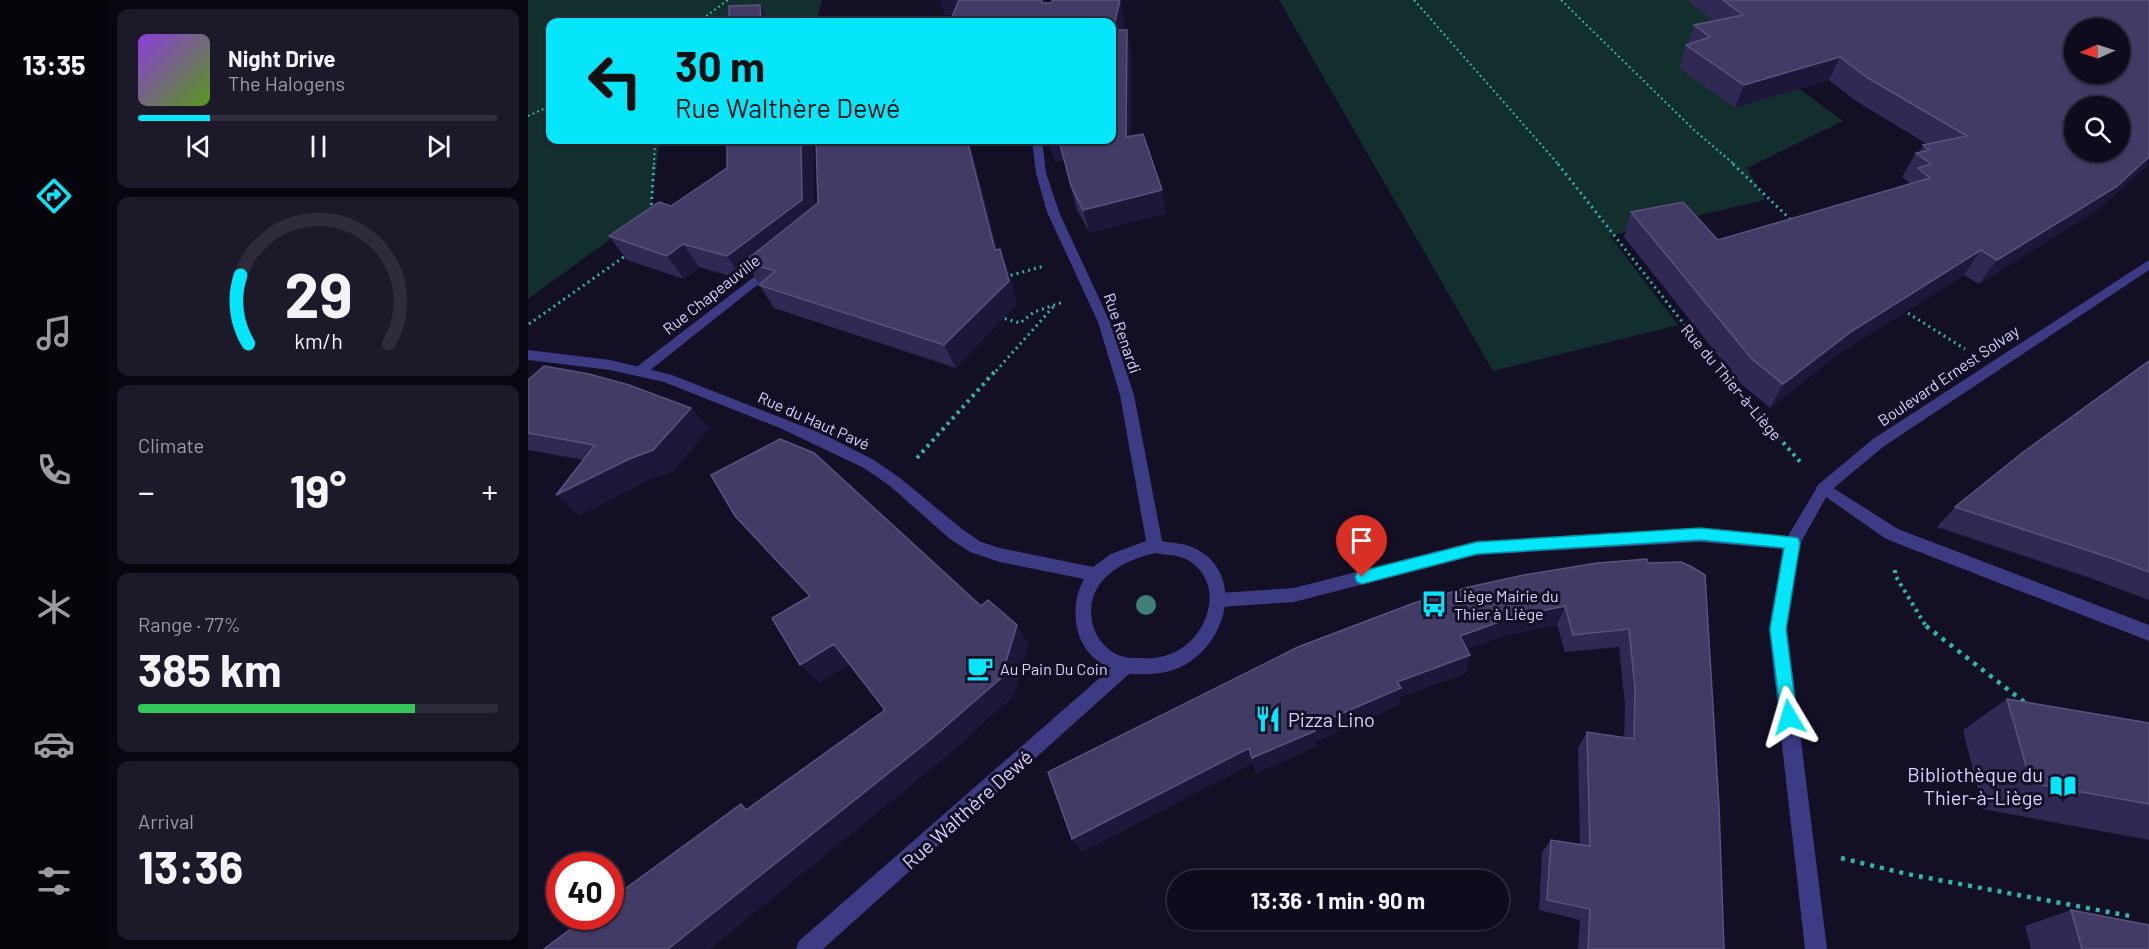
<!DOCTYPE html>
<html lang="en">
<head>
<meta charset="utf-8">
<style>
	body { margin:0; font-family:Barlow,sans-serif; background:#1c1929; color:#f1f3f6; height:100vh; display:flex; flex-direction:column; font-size:22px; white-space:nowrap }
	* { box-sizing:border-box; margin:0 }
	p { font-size:20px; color:#9b9ba3 }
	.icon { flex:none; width:33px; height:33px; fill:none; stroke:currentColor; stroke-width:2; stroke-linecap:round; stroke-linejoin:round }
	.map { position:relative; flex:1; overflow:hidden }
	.drawer { display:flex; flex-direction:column; gap:9px; padding:9px; background:#08060f; width:420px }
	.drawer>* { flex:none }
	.top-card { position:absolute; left:18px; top:18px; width:570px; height:126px; border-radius:12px; box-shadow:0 2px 4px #0004,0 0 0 2px #2e2b3b; background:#05e6fa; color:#111; overflow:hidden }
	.needle { width:39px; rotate:267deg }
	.buttons { position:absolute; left:1536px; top:18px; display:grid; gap:12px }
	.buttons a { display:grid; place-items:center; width:66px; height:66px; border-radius:50%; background:#0e0b1c; box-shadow:0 2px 4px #0004,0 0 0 2px #2e2b3b; font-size:30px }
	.speed { position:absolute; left:18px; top:852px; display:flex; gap:12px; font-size:30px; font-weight:700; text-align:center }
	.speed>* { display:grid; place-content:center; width:78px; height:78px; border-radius:50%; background:#0e0b1c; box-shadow:0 2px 4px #0004,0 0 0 2px #2e2b3b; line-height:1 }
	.speed .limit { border:9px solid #d22; background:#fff; color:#111 }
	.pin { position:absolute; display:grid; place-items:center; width:51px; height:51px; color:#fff; margin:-62px -26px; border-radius:50% 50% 50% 0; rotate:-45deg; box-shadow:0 0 6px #0007 }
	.pin .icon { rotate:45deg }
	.me { position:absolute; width:66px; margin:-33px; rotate:353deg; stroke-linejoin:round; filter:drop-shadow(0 0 4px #0008) }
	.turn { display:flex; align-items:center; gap:21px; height:126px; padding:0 30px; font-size:27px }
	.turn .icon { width:78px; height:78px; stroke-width:2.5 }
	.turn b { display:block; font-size:42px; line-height:51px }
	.big { font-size:45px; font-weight:700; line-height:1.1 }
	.drawer .card { flex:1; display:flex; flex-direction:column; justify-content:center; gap:9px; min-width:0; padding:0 21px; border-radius:12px; background:#1c1929 }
	.drawer .dial { align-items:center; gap:0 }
	.dial svg { height:156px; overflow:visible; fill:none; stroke:#2e2b3b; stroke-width:7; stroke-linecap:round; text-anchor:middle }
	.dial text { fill:#f1f3f6; stroke:none }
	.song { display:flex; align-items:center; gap:18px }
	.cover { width:72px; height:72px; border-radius:9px; background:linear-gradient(135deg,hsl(270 70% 55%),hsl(90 70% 35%)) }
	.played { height:6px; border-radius:3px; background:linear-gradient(90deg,#05e6fa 20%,#2e2b3b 20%) }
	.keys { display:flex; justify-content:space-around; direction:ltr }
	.heat { display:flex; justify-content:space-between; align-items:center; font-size:33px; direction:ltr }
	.charge { height:9px; border-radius:4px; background:linear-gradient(90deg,#34c759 77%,#2e2b3b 0) }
	.trip { position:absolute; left:639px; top:870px; width:342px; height:60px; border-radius:30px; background:#0e0b1c; box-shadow:0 2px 4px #0004,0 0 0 2px #2e2b3b; font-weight:700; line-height:60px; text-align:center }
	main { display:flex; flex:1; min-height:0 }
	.dock { display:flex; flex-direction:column; width:108px; justify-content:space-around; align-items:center; background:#06040b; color:#9b9ba3 }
	.dock .icon { width:42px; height:42px }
	.dock .selected { color:#05e6fa }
	.dock b { font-size:27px; color:#f1f3f6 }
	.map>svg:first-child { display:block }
	.green { fill:#122f2d }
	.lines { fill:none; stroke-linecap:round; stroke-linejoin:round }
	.path-far3 { stroke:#31b5aa; stroke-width:2; stroke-dasharray:2 3; stroke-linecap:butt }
	.path-far2 { stroke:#31b5aa; stroke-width:3; stroke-dasharray:2 4; stroke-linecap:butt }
	.path-far1 { stroke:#31b5aa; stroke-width:4; stroke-dasharray:3 4.5; stroke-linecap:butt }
	.path { stroke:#31b5aa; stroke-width:4.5; stroke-dasharray:4 6; stroke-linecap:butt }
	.pedestrian { fill:#3c3b83; fill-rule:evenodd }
	.minor { fill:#3c3b83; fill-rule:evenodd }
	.tertiary { fill:#3c3b83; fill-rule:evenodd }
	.tree { fill:#3e8078 }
	.wall { fill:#302953; fill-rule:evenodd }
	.shaded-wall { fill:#1d1739 }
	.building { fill:#423b65; stroke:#59537d; stroke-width:1.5; fill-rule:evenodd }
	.route { fill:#05e6fa; stroke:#0396a2; stroke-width:1.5 }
	.labels { text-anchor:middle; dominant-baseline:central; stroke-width:6; stroke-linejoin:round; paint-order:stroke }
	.street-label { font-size:16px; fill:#d8d4fe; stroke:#130f25 }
	.poi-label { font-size:16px; fill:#d8d4fe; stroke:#130f25; text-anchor:start }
	.near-poi-label { font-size:20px; fill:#d8d4fe; stroke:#130f25; text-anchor:start }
	.near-street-label { font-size:20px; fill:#d8d4fe; stroke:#130f25 }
</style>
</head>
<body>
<main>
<nav class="dock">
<b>13:35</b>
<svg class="icon selected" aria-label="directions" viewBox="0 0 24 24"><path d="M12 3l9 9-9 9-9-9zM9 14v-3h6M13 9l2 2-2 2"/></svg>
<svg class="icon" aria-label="music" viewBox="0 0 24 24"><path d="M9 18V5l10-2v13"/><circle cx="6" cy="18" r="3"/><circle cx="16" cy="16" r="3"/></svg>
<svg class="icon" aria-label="phone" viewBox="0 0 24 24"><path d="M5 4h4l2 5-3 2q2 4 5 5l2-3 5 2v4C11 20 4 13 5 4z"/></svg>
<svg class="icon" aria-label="climate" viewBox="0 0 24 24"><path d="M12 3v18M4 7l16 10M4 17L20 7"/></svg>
<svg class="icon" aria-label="car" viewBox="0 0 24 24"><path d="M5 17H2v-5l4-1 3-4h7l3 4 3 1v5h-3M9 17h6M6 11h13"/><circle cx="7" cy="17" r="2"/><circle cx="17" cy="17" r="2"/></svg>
<svg class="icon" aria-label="filters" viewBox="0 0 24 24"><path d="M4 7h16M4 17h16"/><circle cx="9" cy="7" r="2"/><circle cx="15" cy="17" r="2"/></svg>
</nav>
<section class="drawer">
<div class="card">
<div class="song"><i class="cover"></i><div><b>Night Drive</b><p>The Halogens</p></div></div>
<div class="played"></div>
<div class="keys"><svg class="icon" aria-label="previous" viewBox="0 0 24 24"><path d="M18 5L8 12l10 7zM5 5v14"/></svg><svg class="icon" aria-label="pause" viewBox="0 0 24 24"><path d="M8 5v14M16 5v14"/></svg><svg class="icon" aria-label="next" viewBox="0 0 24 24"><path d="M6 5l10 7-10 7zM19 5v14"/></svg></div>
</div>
<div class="card dial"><svg viewBox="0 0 100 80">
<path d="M14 69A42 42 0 1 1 86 69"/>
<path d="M14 69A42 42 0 0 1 10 34" stroke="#05e6fa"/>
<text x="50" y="56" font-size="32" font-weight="700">29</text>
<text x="50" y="72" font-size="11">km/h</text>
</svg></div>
<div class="card"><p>Climate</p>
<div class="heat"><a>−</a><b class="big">19°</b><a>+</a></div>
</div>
<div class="card"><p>Range · 77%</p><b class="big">385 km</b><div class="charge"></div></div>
<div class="card"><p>Arrival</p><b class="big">13:36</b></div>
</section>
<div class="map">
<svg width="1621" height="949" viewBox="0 0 1621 949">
	<rect width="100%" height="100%" fill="#130f25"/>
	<path class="green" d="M0 0H294L288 22H22V140H132L122 210 0 299Z
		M751 0H1279L1243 68 1315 121 1219 168 1237 200 1082 236 1150 325 965 371Z"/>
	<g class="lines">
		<path class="path-far3" d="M886 0 1031 165
			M1033 0 1166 130 1207 165
			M170 22 200 0
			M0 116 22 106
			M126 165 127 140"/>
		<path class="path-far2" d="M1030 164 1193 371
			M1205 164 1264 221
			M123 211 126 164
			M477 277 516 266
			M1375 310 1437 349
			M471 317 492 323 506 312 535 302
			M1 324 100 254
			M468 371 527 305"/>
		<path class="path-far1" d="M1191 369 1274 464
			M389 458 469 369
			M1367 570V575L1399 628"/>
		<path class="path" d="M1398 626 1500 705
			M1313 858 1379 874 1607 917"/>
		<path class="pedestrian" d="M243 264 249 268 247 271 116 375H106L104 372 106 369Z"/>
		<path class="minor" d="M504 140H514L518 173 531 212 582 322 606 395 634 541C644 543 656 543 666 548 714 570 702 634 663 661 645 674 623 675 601 674L295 949H268L271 941 583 668C547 655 539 610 556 579L472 562 442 552 422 539 362 486 336 468 252 428 136 382 82 370 0 360V350L82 360 144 375 295 434 346 460 372 478 434 529 453 542 472 548 565 567 583 554 618 541 592 395 570 322 519 212 508 173ZM627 553C636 555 650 555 658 559 697 580 683 633 649 651 637 657 626 659 614 658 602 658 593 658 583 651 573 643 566 634 564 621 557 581 593 561 627 553Z
			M1296 482 1370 529 1621 625V641L1358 539 1291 492 1288 488 1291 484Z"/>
		<path class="tertiary" d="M1621 260V270L1355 447 1301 492 1272 544 1259 629 1299 949H1277L1241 629 1255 549 1171 542 949 555 766 602 692 607 686 605 684 600 686 595 692 593 766 588 949 541 1171 528 1260 536 1291 484 1345 439Z"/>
	</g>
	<circle class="tree" cx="618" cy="605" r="10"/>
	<path class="wall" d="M412 0H514V3L596 22 594 30 603 52V136L638 213 562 233 549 210 536 160 527 162 584 22 425 14 417 15Z
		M1159 0H1621V164L1568 211 1451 284 1436 275 1309 355 1242 408 1212 383 1096 237 1103 212 1190 240 1381 184 1382 183 1374 177 1388 153H1391L1395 145 1399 144 1328 101 1301 80 1207 108 1151 68 1158 45 1160 44 1166 25 1186 21Z
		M199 140H441L469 250 481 272 489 304 428 368 246 308 224 273 215 280 171 267 156 279 99 260 81 236 143 206 199 168ZM288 142 290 203 286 206 285 144Z
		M1621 361V600L1562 578 1409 527 1427 507Z
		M0 380 163 408 181 429 145 471 120 480 52 515 28 495 56 460 0 450Z
		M1119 559 1196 949H1050L1052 920 1011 910 1014 852 1023 840 1052 844 1050 748 1059 732 1096 738 1097 705 1091 647 1037 652 1029 625 982 634 939 649 942 655 938 673 872 697 871 705 788 741V746L728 773 725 763 554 852 544 839Z
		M1479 699 1621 723V840L1455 809 1435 730Z
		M1543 910 1621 949H1503L1497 926Z"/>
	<path class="shaded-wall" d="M412 0H439L442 10 417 15Z
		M592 0 596 22 590 52 585 30Z
		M232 5 241 22H233Z
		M599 30 603 52V160L598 137Z
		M1312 57 1301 80 1207 108 1216 85Z
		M273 140H292L285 144 287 223 216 262 224 273 215 280 199 256Z
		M439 140H441L476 274 467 250Z
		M520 140H531L537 160 527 162Z
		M1621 157V164L1568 211 1451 284 1469 260Z
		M634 190 638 213 562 233 555 210Z
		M155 244 171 267 156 279 139 256Z
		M472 249 481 272 489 304 428 368 416 345Z
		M1453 250 1436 275 1309 355 1242 408 1255 384 1324 331Z
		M163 408 181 429 145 471 120 480 52 515 28 495Z
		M1037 606 1029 625 982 634 928 653 932 636 988 616Z
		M489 625 501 645 486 696 419 756 182 949H140Z
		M306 644 324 663 292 683 272 665Z
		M942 655 938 673 872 697 871 705 788 741V746L728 773 724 758 869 682Z
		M721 748 725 763 554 852 544 839Z"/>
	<path class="building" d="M431 0H514V3H523L525 0H592L585 30H599L598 137 615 134 634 190 555 210 543 186 531 140H584V22H422Z
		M1195 0H1621V157L1588 187 1469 260 1453 250 1324 331 1255 384 1224 359 1103 212 1155 202 1190 240 1402 178 1390 168 1403 164 1388 153 1401 150 1395 145 1439 136 1340 78 1312 57 1216 85 1158 45 1182 37 1166 25 1215 15ZM1546 28H1592V74H1546ZM1546 106H1592V152H1546Z
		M232 5 233 22H201V6Z
		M199 140H273L274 200 199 256 155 244 139 256 81 236 131 202 143 206 199 168Z
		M288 140H439L467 250 472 249 481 281 416 345 231 285 247 271 216 262 290 203Z
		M1621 361V572L1586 559 1427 507 1494 453Z
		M16 366 61 374 101 385 163 408 125 450 99 460 28 495 67 445 0 433V380Z
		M252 439 286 453 453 606 460 600 489 625 473 678 403 739 140 949H16L60 916H82V900L213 804 218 810 357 710 306 644 272 665 244 618 282 596 207 516 183 475Z
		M1119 559V563L1153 562 1164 567 1177 575 1191 806 1196 949H1060L1062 909 1019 900 1023 840 1062 846 1059 732 1106 739 1107 688 1101 629 1045 635 1037 606 988 616 932 636 942 655 869 682 873 688 785 726 787 731 724 758 721 748 544 839 520 772 770 647 886 603 941 587 996 575 1069 563Z
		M1479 699 1621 723V804L1503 783Z
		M1543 910 1621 925V949H1554Z"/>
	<path class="route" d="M1172 528 1264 537 1270 538 1272 543 1258 629 1269 717 1267 723 1261 725 1255 723 1253 717 1242 629 1256 548 1172 540 949 554 834 584 829 582 827 577 829 573 834 571 949 542Z"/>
	<defs>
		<g id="bus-bare" transform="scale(2.07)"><path d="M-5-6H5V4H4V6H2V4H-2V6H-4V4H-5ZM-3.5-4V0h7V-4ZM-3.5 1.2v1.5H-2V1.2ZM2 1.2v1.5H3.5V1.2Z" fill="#05e6fa" stroke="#130f25" stroke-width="2.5" paint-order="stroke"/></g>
		<g id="cafe-bare" transform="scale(2.07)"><path d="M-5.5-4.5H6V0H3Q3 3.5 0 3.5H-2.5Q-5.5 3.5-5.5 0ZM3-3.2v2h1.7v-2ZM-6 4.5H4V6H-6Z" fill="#05e6fa" stroke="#130f25" stroke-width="2.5" paint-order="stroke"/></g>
		<g id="restaurant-bare" transform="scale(2.07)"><path d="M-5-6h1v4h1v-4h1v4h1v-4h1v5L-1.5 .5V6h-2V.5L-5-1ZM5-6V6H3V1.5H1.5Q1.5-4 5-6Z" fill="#05e6fa" stroke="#130f25" stroke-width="2.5" paint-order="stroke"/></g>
		<g id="library-bare" transform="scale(2.07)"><path d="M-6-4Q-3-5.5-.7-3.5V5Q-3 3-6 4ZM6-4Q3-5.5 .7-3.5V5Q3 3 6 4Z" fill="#05e6fa" stroke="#130f25" stroke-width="2.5" paint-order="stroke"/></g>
	</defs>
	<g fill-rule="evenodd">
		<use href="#bus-bare" x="906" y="604"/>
		<use href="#cafe-bare" x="452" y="668"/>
		<use href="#restaurant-bare" x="740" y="719"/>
		<use href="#library-bare" x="1535" y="786"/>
	</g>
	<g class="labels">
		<g class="street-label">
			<text transform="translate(183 294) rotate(-38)">Rue Chapeauville</text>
			<text transform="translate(595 333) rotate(71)">Rue Renardi</text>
			<text transform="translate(1420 375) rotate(-34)">Boulevard Ernest Solvay</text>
			<text transform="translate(1204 382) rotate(50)">Rue du Thier-à-Liège</text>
			<text transform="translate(286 420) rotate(24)">Rue du Haut Pavé</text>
		</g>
		<g class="poi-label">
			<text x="926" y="595">Liège Mairie du<tspan x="926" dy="18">Thier à Liège</tspan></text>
			<text x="472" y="668">Au Pain Du Coin</text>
		</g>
		<g class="near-poi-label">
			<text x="760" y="719">Pizza Lino</text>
			<text x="1515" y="774" text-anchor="end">Bibliothèque du<tspan x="1515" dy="23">Thier-à-Liège</tspan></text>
		</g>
		<g class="near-street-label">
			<text transform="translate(439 809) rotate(-42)">Rue Walthère Dewé</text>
		</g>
	</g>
</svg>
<div class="buttons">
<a><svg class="needle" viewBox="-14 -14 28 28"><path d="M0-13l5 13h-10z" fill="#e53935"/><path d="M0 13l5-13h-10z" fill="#9b9ba3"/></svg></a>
<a><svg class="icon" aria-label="search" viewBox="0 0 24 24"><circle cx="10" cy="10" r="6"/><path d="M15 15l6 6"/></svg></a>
</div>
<div class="speed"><div class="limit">40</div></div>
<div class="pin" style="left:834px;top:577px;background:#d93025"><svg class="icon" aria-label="arrive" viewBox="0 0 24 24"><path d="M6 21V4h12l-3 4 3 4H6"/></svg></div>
<svg class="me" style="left:1261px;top:717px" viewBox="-20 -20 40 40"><path d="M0-17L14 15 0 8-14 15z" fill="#05e6fa" stroke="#fff" stroke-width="4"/></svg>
<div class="trip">13:36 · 1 min · 90 m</div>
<div class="top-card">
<div class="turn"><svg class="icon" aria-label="left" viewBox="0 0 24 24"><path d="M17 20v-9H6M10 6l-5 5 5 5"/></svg><div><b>30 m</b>Rue Walthère Dewé</div></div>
</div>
</div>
</main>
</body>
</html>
